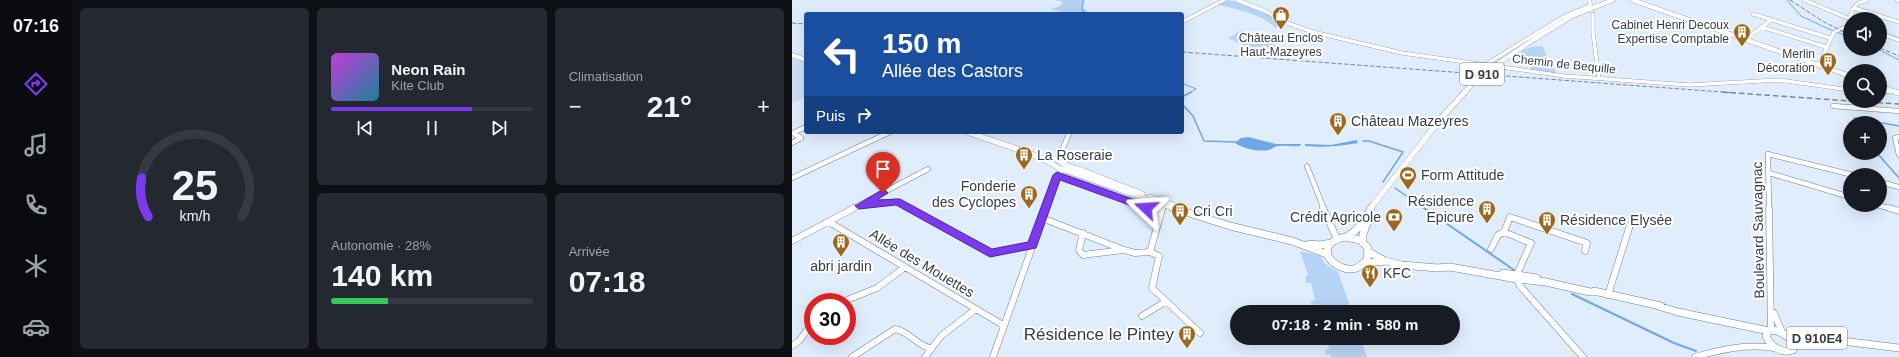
<!DOCTYPE html>
<html lang="fr">
<head>
<meta charset="utf-8">
<style>
	body { margin:0; font-family:Helvetica,sans-serif; background:#242831; color:#f1f3f6; height:100vh; display:flex; flex-direction:column; font-size:15px; white-space:nowrap }
	* { box-sizing:border-box; margin:0 }
	p { font-size:13px; color:#9ea1a6 }
	.icon { flex:none; width:22px; height:22px; fill:none; stroke:currentColor; stroke-width:2; stroke-linecap:round; stroke-linejoin:round }
	.map { position:relative; flex:1; overflow:hidden }
	.drawer { display:flex; flex-direction:column; gap:8px; padding:8px; background:#0d0f14; width:720px }
	.drawer>* { flex:none }
	.guide { position:absolute; left:12px; top:12px; width:380px; height:122px; border-radius:4px; box-shadow:0 4px 16px #0002; background:#1a4fa0; color:#fff; overflow:hidden }
	.tools { position:absolute; left:1051px; top:12px; display:grid; gap:8px }
	.tools a { display:grid; place-items:center; width:44px; height:44px; border-radius:50%; background:#171b24; box-shadow:0 4px 16px #0002; font-size:20px }
	.speed { position:absolute; left:12px; top:293px; display:flex; gap:8px; font-size:20px; font-weight:700; text-align:center }
	.speed>* { display:grid; place-content:center; width:52px; height:52px; border-radius:50%; background:#171b24; box-shadow:0 4px 16px #0002; line-height:1 }
	.speed .limit { border:6px solid #d22; background:#fff; color:#111 }
	.pin { position:absolute; display:grid; place-items:center; width:34px; height:34px; color:#fff; margin:-41px -17px; border-radius:50% 50% 50% 0; rotate:-45deg; box-shadow:0 0 4px #0007 }
	.pin .icon { rotate:45deg }
	.me { position:absolute; width:44px; margin:-22px; rotate:290deg; stroke-linejoin:round; filter:drop-shadow(0 0 3px #0008) }
	.turn { display:flex; align-items:center; gap:14px; height:84px; padding:0 12px; font-size:18px }
	.turn .icon { width:52px; height:52px; stroke-width:2.5 }
	.turn b { display:block; font-size:28px; line-height:34px }
	.then { display:flex; align-items:center; height:38px; padding:0 12px; background:#0003; gap:8px; font-size:15px }
	.big { font-size:30px; font-weight:800; line-height:1.1 }
	.drawer .widget { flex:1; display:flex; flex-direction:column; justify-content:center; gap:6px; min-width:0; padding:0 14px; border-radius:6px; background:#242831 }
	.drawer .dial { align-items:center; gap:0 }
	.dial svg { height:104px; overflow:visible; fill:none; stroke:#363941; stroke-width:7; stroke-linecap:round; text-anchor:middle }
	.dial text { fill:#f1f3f6; stroke:none }
	.song { display:flex; align-items:center; gap:12px }
	.cover { width:48px; height:48px; border-radius:6px; background:linear-gradient(135deg,hsl(290 70% 55%),hsl(190 70% 35%)) }
	.played { height:4px; border-radius:2px; background:linear-gradient(90deg,#7c3aed 70%,#363941 70%) }
	.keys { display:flex; justify-content:space-around; direction:ltr }
	.heat { display:flex; justify-content:space-between; align-items:center; font-size:22px; direction:ltr }
	.charge { height:6px; border-radius:3px; background:linear-gradient(90deg,#34c759 28%,#363941 0) }
	.drawer .tiles { flex:1; display:grid; gap:8px; grid-template-columns:repeat(3,1fr) }
	.widget:first-child { grid-row:span 2 }
	.trip { position:absolute; left:438px; top:305px; width:230px; height:40px; border-radius:20px; background:#171b24; box-shadow:0 4px 16px #0002; font-weight:800; line-height:40px; text-align:center }
	main { display:flex; flex:1; min-height:0 }
	.dock { display:flex; flex-direction:column; width:72px; justify-content:space-around; align-items:center; background:#090b0e; color:#9ea1a6 }
	.dock .icon { width:28px; height:28px }
	.dock .current { color:#7c3aed }
	.dock b { font-size:18px; color:#f1f3f6 }
	.map>svg:first-child { display:block }
	.built { fill:#cde0f4 }
	.green { fill:#b5d3f4 }
	.water { fill:#6da7e5 }
	.lines { fill:none; stroke-linecap:round; stroke-linejoin:round }
	.stream-far2 { stroke:#6da7e5; stroke-width:1 }
	.stream-far1 { stroke:#6da7e5; stroke-width:1.5 }
	.stream { stroke:#6da7e5; stroke-width:2 }
	.minor-far2-casing { stroke:#727e8b; stroke-width:4 }
	.minor-far1-casing { stroke:#727e8b; stroke-width:5.5 }
	.minor-casing { stroke:#727e8b; stroke-width:7 }
	.major-far2-casing { stroke:#727e8b; stroke-width:5 }
	.major-far1-casing { stroke:#727e8b; stroke-width:6 }
	.major-casing { stroke:#727e8b; stroke-width:8 }
	.minor-far2 { stroke:#fff; stroke-width:3.5 }
	.minor-far1 { stroke:#fff; stroke-width:4.5 }
	.minor { stroke:#fff; stroke-width:6 }
	.major-far2 { stroke:#fff; stroke-width:4.5 }
	.major-far1 { stroke:#fff; stroke-width:5.5 }
	.major { stroke:#fff; stroke-width:7 }
	.rail-far1 { stroke:#7e8791; stroke-width:1; stroke-dasharray:4.5 2; stroke-linecap:butt }
	.rail { stroke:#7e8791; stroke-width:1.5; stroke-dasharray:5.5 3; stroke-linecap:butt }
	.major-bridge-far1-casing { stroke:#727e8b; stroke-width:5; stroke-linecap:butt }
	.major-bridge-casing { stroke:#727e8b; stroke-width:6; stroke-linecap:butt }
	.major-bridge-far1 { stroke:#fff; stroke-width:4.5 }
	.major-bridge { stroke:#fff; stroke-width:5.5 }
	.route { fill:#7c3aed; stroke:#51269a }
	.labels { text-anchor:middle; dominant-baseline:central; stroke-width:4; stroke-linejoin:round; paint-order:stroke }
	.far-poi-label { font-size:12px; fill:#383d43; stroke:#fff; text-anchor:end }
	.far-street-label { font-size:12px; fill:#383d43; stroke:#fff }
	.shield { fill:#fff; stroke:#74777b; stroke-width:1 }
	.shield-label { font-size:13px; font-weight:bold; fill:#383d43 }
	.poi-label { font-size:14px; fill:#383d43; stroke:#fff; text-anchor:start }
	.street-label { font-size:14px; fill:#383d43; stroke:#fff }
	.near-poi-label { font-size:17px; fill:#383d43; stroke:#fff; text-anchor:end }
</style>
</head>
<body>
<main>
<nav class="dock">
<b>07:16</b>
<svg class="icon current" aria-label="directions" viewBox="0 0 24 24"><path d="M12 3l9 9-9 9-9-9zM9 14v-3h6M13 9l2 2-2 2"/></svg>
<svg class="icon" aria-label="music" viewBox="0 0 24 24"><path d="M9 18V5l10-2v13"/><circle cx="6" cy="18" r="3"/><circle cx="16" cy="16" r="3"/></svg>
<svg class="icon" aria-label="phone" viewBox="0 0 24 24"><path d="M5 4h4l2 5-3 2q2 4 5 5l2-3 5 2v4C11 20 4 13 5 4z"/></svg>
<svg class="icon" aria-label="climate" viewBox="0 0 24 24"><path d="M12 3v18M4 7l16 10M4 17L20 7"/></svg>
<svg class="icon" aria-label="car" viewBox="0 0 24 24"><path d="M5 17H2v-5l4-1 3-4h7l3 4 3 1v5h-3M9 17h6M6 11h13"/><circle cx="7" cy="17" r="2"/><circle cx="17" cy="17" r="2"/></svg>
</nav>
<section class="drawer">
<div class="tiles">
<div class="widget dial"><svg viewBox="0 0 100 80">
<path d="M14 69A42 42 0 1 1 86 69"/>
<path d="M14 69A42 42 0 0 1 9 39" stroke="#7c3aed"/>
<text x="50" y="56" font-size="32" font-weight="700">25</text>
<text x="50" y="72" font-size="11">km/h</text>
</svg></div>
<div class="widget">
<div class="song"><i class="cover"></i><div><b>Neon Rain</b><p>Kite Club</p></div></div>
<div class="played"></div>
<div class="keys"><svg class="icon" aria-label="previous" viewBox="0 0 24 24"><path d="M18 5L8 12l10 7zM5 5v14"/></svg><svg class="icon" aria-label="pause" viewBox="0 0 24 24"><path d="M8 5v14M16 5v14"/></svg><svg class="icon" aria-label="next" viewBox="0 0 24 24"><path d="M6 5l10 7-10 7zM19 5v14"/></svg></div>
</div>
<div class="widget"><p>Climatisation</p>
<div class="heat"><a>−</a><b class="big">21°</b><a>+</a></div>
</div>
<div class="widget"><p>Autonomie · 28%</p><b class="big">140 km</b><div class="charge"></div></div>
<div class="widget"><p>Arrivée</p><b class="big">07:18</b></div>
</div>
</section>
<div class="map">
<svg width="1107" height="357" viewBox="0 0 1107 357">
	<rect width="100%" height="100%" fill="#e0edfd"/>
	<path class="built" d="M0 55 14 61V97L0 103Z"/>
	<path class="green" d="M262 0H293L291 8 298 14H273L268 11 259 9 268 6 271 2Z
		M435 0 455 3 492 22 484 28C469 13 445 10 425 4Z
		M450 30 491 49 488 51 481 50 473 46 469 49 451 45 436 38Z
		M750 46 764 73 740 71 729 51 739 47Z
		M275 172 366 208 271 175Z
		M508 251 529 256 532 263 546 272 560 312H526L524 304 520 305 519 301 523 300 519 283H514L513 278 516 275Z
		M534 338H568L575 357H539L538 354 534 355 533 350 537 349Z"/>
	<path class="water" d="M456 137 484 144H509L508 146C501 147 493 145 486 146 483 146 480 149 477 150 465 152 453 149 443 143L449 138Z
		M565 140 566 143C547 146 532 148 513 146V144L539 145Z"/>
	<g class="lines">
		<path class="stream-far2" d="M291 0 290 10 296 14
			M995 0 1009 16 1041 31
			M1044 32 1058 37
			M1086 49 1107 60
			M390 83 404 89 398 93"/>
		<path class="stream-far1" d="M390 97 399 92
			M390 104 401 116 412 141 444 142
			M1065 123 1062 118 1107 126
			M571 141H577L611 152 591 182
			M1085 153 1107 178
			M603 188 623 202
			M627 205 633 209"/>
		<path class="stream" d="M632 208 722 270
			M780 294 882 343 904 351"/>
		<g class="minor-far2-casing">
			<path id="minor-far2" d="M445 0 473 11 492 22 521 32 610 53 772 76 897 85 987 80 1058 90
				M1012 0 1058 19
				M1105 0 1107 1
				M1062 8 1107 22
				M1061 9 1065 4 1075 0
				M801 14V33L807 78
				M961 14 1038 38
				M390 22 432 0
				M970 27 1034 47
				M1088 33 1107 40
				M953 40 979 20
				M693 65 771 17 799 5 797 0
				M1027 65 1042 32 1056 26 1060 11
				M1088 92 1101 91"/>
		</g>
		<g class="minor-far1-casing">
			<path id="minor-far1" d="M1088 92H1093
				M1041 106 1107 111
				M1107 137 1103 138 1107 155
				M0 143 9 138 1 133 14 127
				M266 159 278 132
				M515 166 532 209
				M977 173 1058 197
				M265 175 358 209
				M0 178 98 132
				M1088 182 1107 187
				M1085 205 1101 209
				M67 206 105 201 120 209
				M60 209 136 169
				M253 209 262 185 270 170
				M977 209 976 154 1061 175"/>
		</g>
		<g class="minor-casing">
			<path id="minor" d="M118 208 198 253 240 245
				M355 208 368 213
				M531 208 545 239
				M977 208 979 330
				M1097 208 1107 211
				M370 209 358 252 367 256 360 288 408 333
				M250 218 332 250 343 253 358 252
				M37 222 211 325
				M712 232 718 217 795 243 793 251
				M291 233 287 250 291 255 331 250
				M0 241 62 208
				M699 249 706 235 712 232 739 243 725 274
				M725 279 728 286 791 357
				M816 295 838 225
				M50 302 85 288 113 267
				M982 313 990 332
				M350 316 373 302
				M0 346 7 341 21 322
				M60 357 103 329C117 331 124 345 138 348
				M133 357 149 336 184 309
				M201 357 254 208
				M903 357C930 349 954 344 982 348"/>
		</g>
		<g class="major-far2-casing">
			<path id="major-far2" d="M840 0 1058 76
				M738 42 780 16 821 0
				M0 55 14 60
				M1088 86 1106 93"/>
		</g>
		<g class="major-far1-casing">
			<path id="major-far1" d="M1103 92 1107 93
				M175 132 237 153 257 162
				M260 159H266L268 162 277 166 270 170 257 162Z
				M277 167 289 170 350 194
				M273 170 384 209
				M358 197 384 206
				M578 209 650 117"/>
		</g>
		<g class="major-casing">
			<path id="major" d="M381 208 438 226 500 241 535 254
				M554 237C567 230 572 221 579 208
				M554 237 568 240 576 248 575 260C572 263 568 266 565 268 548 274 523 253 542 241 545 239 550 238 554 237Z
				M571 242V234L576 221
				M517 244 528 245 539 243
				M577 252 593 261
				M573 263 594 261 609 265 646 268
				M644 268 658 267 725 279 754 282 798 292H806
				M711 273 745 278
				M802 291 869 306
				M866 306 886 312 977 331
				M979 330C990 331 997 336 1003 345L1001 350C989 354 979 347 974 336L976 331Z
				M994 334 1107 348"/>
		</g>
		<use href="#minor-far2" class="minor-far2"/>
		<use href="#minor-far1" class="minor-far1"/>
		<use href="#minor" class="minor"/>
		<use href="#major-far2" class="major-far2"/>
		<use href="#major-far1" class="major-far1"/>
		<use href="#major" class="major"/>
		<path class="rail-far1" d="M998 0 1032 22 1058 35
			M0 23 14 24
			M1088 48 1107 56
			M390 52 943 93"/>
		<path class="rail" d="M930 92 1058 101
			M1060 101 1107 104"/>
		<g class="major-bridge-far1-casing">
			<path id="major-bridge-far1" d="M672 93 686 77 738 42"/>
		</g>
		<g class="major-bridge-casing">
			<path id="major-bridge" d="M650 117 673 92"/>
		</g>
		<use href="#major-bridge-far1" class="major-bridge-far1"/>
		<use href="#major-bridge" class="major-bridge"/>
	</g>
	<path class="route" d="M265 172 357 205 359 208 354 211 351 210 268 180 244 248 198 257 104 205 67 209 63 206 88 191H94L96 193 85 200 108 199 200 249 236 242 261 175Z"/>
	<defs>
		<g id="shop-pin" transform="scale(0.9)"><path d="M0 17L-7.5 6A9.5 9.5 0 1 1 7.5 6Z" fill="#9b681e" stroke="#fff"/><path d="M-5-2.5h2.3a2.7 3.5 0 0 1 5.4 0H5L5.5 6h-11ZM-1.5-2.5h3a1.5 2.3 0 0 0-3 0Z" fill="#fff"/></g>
		<g id="building-pin" transform="scale(0.9)"><path d="M0 17L-7.5 6A9.5 9.5 0 1 1 7.5 6Z" fill="#9b681e" stroke="#fff"/><path d="M-4-6H4V6H1V3H-1V6H-4ZM-2.5-4.3h1.7v1.8h-1.7ZM.8-4.3h1.7v1.8H.8ZM-2.5-1h1.7V.8h-1.7ZM.8-1h1.7V.8H.8Z" fill="#fff"/></g>
		<g id="stadium-pin" transform="scale(0.9)"><path d="M0 17L-7.5 6A9.5 9.5 0 1 1 7.5 6Z" fill="#9b681e" stroke="#fff"/><path d="M0-5a6.5 5 0 1 0 0 10a6.5 5 0 1 0 0-10ZM-3.5-1.8h7v3.6h-7Z" fill="#fff"/></g>
		<g id="bank-pin" transform="scale(0.9)"><path d="M0 17L-7.5 6A9.5 9.5 0 1 1 7.5 6Z" fill="#9b681e" stroke="#fff"/><path d="M-6-4H6V4H-6ZM0-2.3a2.3 2.3 0 1 0 0 4.6a2.3 2.3 0 1 0 0-4.6Z" fill="#fff"/></g>
		<g id="restaurant-pin" transform="scale(0.9)"><path d="M0 17L-7.5 6A9.5 9.5 0 1 1 7.5 6Z" fill="#9b681e" stroke="#fff"/><path d="M-5-6h1v4h1v-4h1v4h1v-4h1v5L-1.5 .5V6h-2V.5L-5-1ZM5-6V6H3V1.5H1.5Q1.5-4 5-6Z" fill="#fff"/></g>
	</defs>
	<g fill-rule="evenodd">
		<use href="#shop-pin" x="489" y="15"/>
		<use href="#building-pin" x="950" y="32"/>
		<use href="#building-pin" x="1036" y="61"/>
		<use href="#building-pin" x="546" y="121"/>
		<use href="#building-pin" x="232" y="155"/>
		<use href="#stadium-pin" x="616" y="175"/>
		<use href="#building-pin" x="237" y="194"/>
		<use href="#building-pin" x="695" y="209"/>
		<use href="#building-pin" x="388" y="211"/>
		<use href="#bank-pin" x="602" y="217"/>
		<use href="#building-pin" x="755" y="220"/>
		<use href="#building-pin" x="49" y="242"/>
		<use href="#restaurant-pin" x="578" y="273"/>
		<use href="#building-pin" x="395" y="334"/>
	</g>
	<g class="labels">
		<g class="far-poi-label">
			<text x="937" y="25">Cabinet Henri Decoux<tspan x="937" dy="14">Expertise Comptable</tspan></text>
			<text x="489" y="38" text-anchor="middle">Château Enclos<tspan x="489" dy="14">Haut-Mazeyres</tspan></text>
			<text x="1023" y="54">Merlin<tspan x="1023" dy="14">Décoration</tspan></text>
		</g>
		<g class="far-street-label">
			<text transform="translate(772 64) rotate(6)">Chemin de Bequille</text>
		</g>
		<g class="shield">
			<rect x="668" y="63" width="44" height="22" rx="3"/>
			<rect x="995" y="327" width="60" height="22" rx="3"/>
		</g>
		<g class="shield-label">
			<text x="690" y="74">D 910</text>
			<text x="1025" y="338">D 910E4</text>
		</g>
		<g class="poi-label">
			<text x="559" y="121">Château Mazeyres</text>
			<text x="245" y="155">La Roseraie</text>
			<text x="629" y="175">Form Attitude</text>
			<text x="224" y="186" text-anchor="end">Fonderie<tspan x="224" dy="16">des Cyclopes</tspan></text>
			<text x="682" y="201" text-anchor="end">Résidence<tspan x="682" dy="16">Epicure</tspan></text>
			<text x="401" y="211">Cri Cri</text>
			<text x="589" y="217" text-anchor="end">Crédit Agricole</text>
			<text x="768" y="220">Résidence Elysée</text>
			<text x="49" y="266" text-anchor="middle">abri jardin</text>
			<text x="591" y="273">KFC</text>
		</g>
		<g class="street-label">
			<text transform="translate(966 230) rotate(-91)">Boulevard Sauvagnac</text>
			<text transform="translate(130 263) rotate(31)">Allée des Mouettes</text>
		</g>
		<g class="near-poi-label">
			<text x="382" y="334">Résidence le Pintey</text>
		</g>
	</g>
</svg>
<div class="tools">
<a><svg class="icon" aria-label="sound" viewBox="0 0 24 24"><path d="M4 9h4l5-4v14l-5-4H4zM17 9q2 3 0 6"/></svg></a>
<a><svg class="icon" aria-label="search" viewBox="0 0 24 24"><circle cx="10" cy="10" r="6"/><path d="M15 15l6 6"/></svg></a>
<a>+</a>
<a>−</a>
</div>
<div class="speed"><div class="limit">30</div></div>
<div class="pin" style="left:91px;top:193px;background:#d93025"><svg class="icon" aria-label="arrive" viewBox="0 0 24 24"><path d="M6 21V4h12l-3 4 3 4H6"/></svg></div>
<svg class="me" style="left:354px;top:208px" viewBox="-20 -20 40 40"><path d="M0-17L14 15 0 8-14 15z" fill="#7c3aed" stroke="#fff" stroke-width="4"/></svg>
<div class="trip">07:18 · 2 min · 580 m</div>
<div class="guide">
<div class="turn"><svg class="icon" aria-label="left" viewBox="0 0 24 24"><path d="M17 20v-9H6M10 6l-5 5 5 5"/></svg><div><b>150 m</b>Allée des Castors</div></div>
<div class="then">Puis<svg class="icon" aria-label="right" viewBox="0 0 24 24"><path d="M7 20v-9h11M14 6l5 5-5 5"/></svg></div>
</div>
</div>
</main>
</body>
</html>
